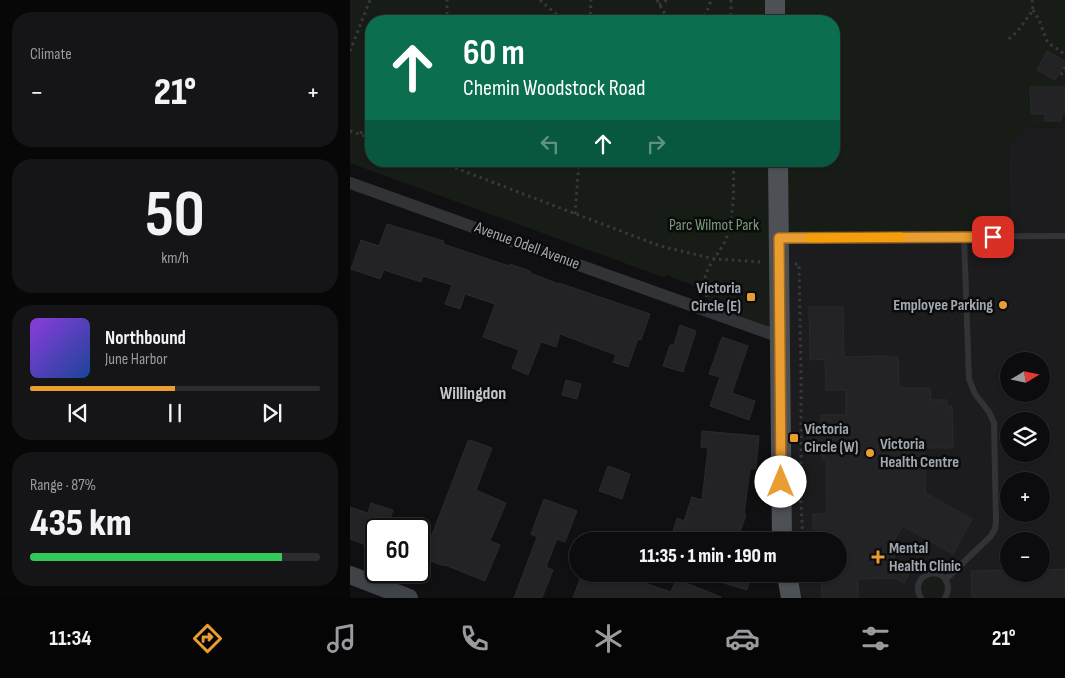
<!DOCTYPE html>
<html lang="en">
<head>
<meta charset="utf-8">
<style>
	body { margin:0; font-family:"Sofia Sans Condensed",sans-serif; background:#151517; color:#f1f3f6; height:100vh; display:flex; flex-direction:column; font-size:19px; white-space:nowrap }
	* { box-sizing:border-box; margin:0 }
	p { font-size:16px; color:#9a9b9e }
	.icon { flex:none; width:28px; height:28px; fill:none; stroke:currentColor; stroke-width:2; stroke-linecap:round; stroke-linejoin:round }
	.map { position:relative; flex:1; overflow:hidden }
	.panel { display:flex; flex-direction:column; gap:12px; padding:12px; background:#070708; width:350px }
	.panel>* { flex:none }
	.top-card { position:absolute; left:15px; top:15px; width:475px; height:152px; border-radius:20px; box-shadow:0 1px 4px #0004,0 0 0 1px #2c2c2e; background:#0b6e4f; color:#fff; overflow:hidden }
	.needle { width:32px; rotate:80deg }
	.buttons { position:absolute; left:650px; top:352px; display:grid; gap:10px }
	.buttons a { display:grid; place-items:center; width:50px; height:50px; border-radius:50%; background:#0c0c0e; box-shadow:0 1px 4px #0004,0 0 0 1px #2c2c2e; font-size:25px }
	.speed { position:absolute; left:15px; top:518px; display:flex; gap:10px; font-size:25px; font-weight:700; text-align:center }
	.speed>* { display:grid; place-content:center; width:65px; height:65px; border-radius:50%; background:#0c0c0e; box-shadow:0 1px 4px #0004,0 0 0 1px #2c2c2e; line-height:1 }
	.speed .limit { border:2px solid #111; border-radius:8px; background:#fff; color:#111 }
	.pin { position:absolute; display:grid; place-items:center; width:42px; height:42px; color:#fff; margin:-21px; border-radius:10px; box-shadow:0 2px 8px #0006 }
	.me { position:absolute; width:55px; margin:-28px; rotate:0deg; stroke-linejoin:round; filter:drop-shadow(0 0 4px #0008) }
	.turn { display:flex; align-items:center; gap:18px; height:105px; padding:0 15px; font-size:22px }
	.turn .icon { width:65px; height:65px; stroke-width:2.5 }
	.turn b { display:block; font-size:35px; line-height:42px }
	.lanes { display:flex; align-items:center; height:48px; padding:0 15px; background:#0003; justify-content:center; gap:25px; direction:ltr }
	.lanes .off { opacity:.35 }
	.big { font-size:38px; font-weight:800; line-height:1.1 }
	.panel .widget { flex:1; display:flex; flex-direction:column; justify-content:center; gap:8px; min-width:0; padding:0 18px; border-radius:20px; background:#151517 }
	.panel .dial { align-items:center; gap:0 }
	.dial b { font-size:65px; line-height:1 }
	.song { display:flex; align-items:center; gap:15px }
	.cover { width:60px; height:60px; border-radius:8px; background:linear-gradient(135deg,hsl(270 70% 55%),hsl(220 70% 35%)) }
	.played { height:5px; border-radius:2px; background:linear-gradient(90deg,#ea9d30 50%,#2c2c2e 50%) }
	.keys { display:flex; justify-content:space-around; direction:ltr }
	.heat { display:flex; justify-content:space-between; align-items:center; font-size:28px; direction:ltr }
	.charge { height:8px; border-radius:4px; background:linear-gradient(90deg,#34c759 87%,#2c2c2e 0) }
	.trip { position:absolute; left:219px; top:532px; width:278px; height:50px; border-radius:25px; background:#0c0c0e; box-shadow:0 1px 4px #0004,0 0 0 1px #2c2c2e; font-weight:800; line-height:50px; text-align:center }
	.dock { display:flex; height:80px; justify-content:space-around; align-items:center; background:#050506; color:#9a9b9e }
	.dock .icon { width:35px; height:35px }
	.dock .current { color:#ea9d30 }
	.dock b { font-size:22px; color:#f1f3f6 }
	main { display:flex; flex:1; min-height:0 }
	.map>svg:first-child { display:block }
	.built { fill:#1c1c1e; fill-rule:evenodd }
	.green { fill:#171c17; fill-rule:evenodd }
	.building { fill:#232326; stroke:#2a2a2d }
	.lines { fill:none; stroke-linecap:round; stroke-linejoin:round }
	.path { stroke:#37393d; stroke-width:3; stroke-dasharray:2.5 4; stroke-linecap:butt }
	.service { stroke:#313336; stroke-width:6 }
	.minor { stroke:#313336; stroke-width:12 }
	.secondary { stroke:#3f4246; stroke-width:18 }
	.primary { stroke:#4d5055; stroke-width:20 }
	.route-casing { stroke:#98661f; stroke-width:12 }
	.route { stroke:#ea9d30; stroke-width:9 }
	.slow { stroke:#f59e0b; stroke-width:9 }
	.poi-dot { fill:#ea9d30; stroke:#0b0b0c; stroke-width:2 }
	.labels { text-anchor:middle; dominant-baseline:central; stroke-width:5; stroke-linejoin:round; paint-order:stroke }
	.park-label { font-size:16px; fill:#7a9c79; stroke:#0b0b0c }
	.street-label { font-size:16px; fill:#a2a8b2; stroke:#0b0b0c }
	.poi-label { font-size:16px; font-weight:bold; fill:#a2a8b2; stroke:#0b0b0c; text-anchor:start }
	.neighbourhood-label { font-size:18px; font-weight:bold; fill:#c3c7ce; stroke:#0b0b0c }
</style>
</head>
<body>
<main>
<section class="panel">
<div class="widget"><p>Climate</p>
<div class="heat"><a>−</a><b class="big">21°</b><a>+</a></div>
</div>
<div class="widget dial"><b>50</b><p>km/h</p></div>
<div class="widget">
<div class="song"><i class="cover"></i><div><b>Northbound</b><p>June Harbor</p></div></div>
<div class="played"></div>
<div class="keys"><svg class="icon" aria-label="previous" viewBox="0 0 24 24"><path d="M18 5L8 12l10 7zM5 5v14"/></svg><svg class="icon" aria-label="pause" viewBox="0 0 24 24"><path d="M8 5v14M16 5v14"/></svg><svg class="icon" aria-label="next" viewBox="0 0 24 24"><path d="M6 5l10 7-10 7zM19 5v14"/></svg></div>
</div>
<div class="widget"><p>Range · 87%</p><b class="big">435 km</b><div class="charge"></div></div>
</section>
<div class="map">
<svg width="715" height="598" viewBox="0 0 715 598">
	<rect width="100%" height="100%" fill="#101012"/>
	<path class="built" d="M715 127V598H441L437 574H488V541H432L429 238 660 237 658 147 676 128ZM659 361H691V394H659ZM659 421H691V454H659ZM659 481H691V514H659ZM659 541H691V574H659Z"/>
	<path class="green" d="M0 0H715V127L676 128 658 147 660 237 429 238 430 337 365 313 353 289 316 275 315 278 277 264 0 163ZM21 21H484V161H21Z
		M572 588a11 11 0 1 1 22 0a11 11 0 1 1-22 0Z"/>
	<path class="building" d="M697 51 715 61V64L705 80 687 70Z
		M680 87H715V114H711V121H695V114H681Z
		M37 224 94 241 93 244 159 266 160 264 180 271V273L209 284V283L300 314 291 340 288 339 278 367 263 362 266 355 210 334 206 347 191 342 178 375 162 368 169 350 133 337 145 304 115 294 110 309 95 304 102 285 73 276 71 282 34 270 30 279 1 269 11 240 29 246Z
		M459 307H493L494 357 538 356V357H548L549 388H580L581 400H597V406H602L603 448H575V493L622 519 603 554 553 526 544 540 545 563 560 571 555 582 554 583 545 578 508 579V598H472L471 574H488V541H463V514H477L476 460H472V451H457V425H471V415H496V390H476L475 359 460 360Z
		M330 325 346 331 333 372 313 366 320 345H324Z
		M372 337 398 346 382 393 405 401 399 420 360 406 370 377 359 374Z
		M216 380 231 384 227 399 212 395Z
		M352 431 409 436 406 469H400L394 514 396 515 387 541H360L341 535 340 540 328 536 329 533 323 531 327 518 334 521 342 497 352 500 358 448 351 447Z
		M120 440 142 448 126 490 156 503 140 541 150 545 135 581 95 565 94 566 73 558 118 441H119Z
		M258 466 280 474 272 499 249 491Z
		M194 499 227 511 215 542 207 539 196 567 203 570 192 598H164L187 537 181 534Z
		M21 503 43 510 37 529H26V549L0 539V507L18 513Z
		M715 569V598H622L621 571 659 570V574H691V570Z
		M232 574H267L321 592 326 579 371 597V598H223Z
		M355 574H401L397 590 354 577Z"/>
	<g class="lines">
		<path class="path" d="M190 0 214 21
			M307 0 315 14 321 21
			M381 0V21
			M309 5 317 0
			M683 10 689 20 697 41 701 45 711 51 715 57
			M97 21V0
			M240 21 241 0
			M350 21 357 11 361 0
			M659 39 668 31 683 10 682 0
			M0 51 20 0
			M711 75 715 67
			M0 131 21 138
			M10 133 21 129
			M87 161 310 246 365 259 411 262
			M225 214 229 161
			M445 264H449L451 375V503L453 541
			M357 297C347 274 366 260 375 241 378 235 380 226 381 219 384 201 384 180 383 161"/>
		<path class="service" d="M430 238 715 236
			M596 579 641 536 645 529 646 522 644 423 639 412 625 394 619 379 614 237
			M571 598C558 577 590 563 597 583 599 588 598 593 595 598"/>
		<path class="minor" d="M0 183 430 337"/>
		<path class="secondary" d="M0 575 59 598"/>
		<path class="primary" d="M425 0V21
			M428 161 432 541
			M437 574 441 598"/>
	</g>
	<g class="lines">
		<g class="route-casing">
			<path id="route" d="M431 482 429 238 643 237"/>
		</g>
		<use href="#route" class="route"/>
		<path class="slow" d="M460 238 551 237"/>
	</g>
	<g class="poi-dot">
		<rect x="396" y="292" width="10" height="10" rx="2.5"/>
		<circle cx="653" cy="305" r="5"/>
		<rect x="439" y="433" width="10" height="10" rx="2.5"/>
		<circle cx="520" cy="453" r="5"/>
		<path d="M525.5 549.5h5v5h5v5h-5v5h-5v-5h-5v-5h5z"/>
	</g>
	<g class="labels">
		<g class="park-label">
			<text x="364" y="225">Parc Wilmot Park</text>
		</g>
		<g class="street-label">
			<text transform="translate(177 246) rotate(20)">Avenue Odell Avenue</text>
		</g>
		<g class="poi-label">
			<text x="391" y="288" text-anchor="end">Victoria<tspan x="391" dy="18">Circle (E)</tspan></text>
			<text x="643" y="305" text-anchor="end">Employee Parking</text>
			<text x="454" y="429">Victoria<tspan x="454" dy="18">Circle (W)</tspan></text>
			<text x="530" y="444">Victoria<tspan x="530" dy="18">Health Centre</tspan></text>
			<text x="539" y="548">Mental<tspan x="539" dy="18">Health Clinic</tspan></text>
		</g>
		<g class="neighbourhood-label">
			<text x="123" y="393">Willingdon</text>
		</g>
	</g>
</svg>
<div class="buttons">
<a><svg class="needle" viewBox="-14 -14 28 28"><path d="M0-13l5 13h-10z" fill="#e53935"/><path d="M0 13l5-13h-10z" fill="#9a9b9e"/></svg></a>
<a><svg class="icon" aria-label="layers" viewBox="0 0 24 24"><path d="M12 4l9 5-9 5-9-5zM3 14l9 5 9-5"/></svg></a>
<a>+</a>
<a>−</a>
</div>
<div class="speed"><div class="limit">60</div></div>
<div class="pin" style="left:643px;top:237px;background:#d93025"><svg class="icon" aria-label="arrive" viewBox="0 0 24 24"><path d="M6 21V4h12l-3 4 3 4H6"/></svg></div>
<svg class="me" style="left:431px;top:482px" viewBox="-20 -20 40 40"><circle r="19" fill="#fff"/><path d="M0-13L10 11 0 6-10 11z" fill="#ea9d30"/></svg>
<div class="trip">11:35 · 1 min · 190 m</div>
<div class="top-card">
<div class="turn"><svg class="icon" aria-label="ahead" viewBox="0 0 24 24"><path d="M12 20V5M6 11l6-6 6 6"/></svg><div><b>60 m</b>Chemin Woodstock Road</div></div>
<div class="lanes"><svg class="icon off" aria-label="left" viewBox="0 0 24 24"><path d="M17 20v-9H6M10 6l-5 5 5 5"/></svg><svg class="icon" aria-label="ahead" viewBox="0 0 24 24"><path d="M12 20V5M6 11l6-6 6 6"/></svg><svg class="icon off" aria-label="right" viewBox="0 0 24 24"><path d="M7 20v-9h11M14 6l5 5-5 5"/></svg></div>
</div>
</div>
</main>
<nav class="dock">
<b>11:34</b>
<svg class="icon current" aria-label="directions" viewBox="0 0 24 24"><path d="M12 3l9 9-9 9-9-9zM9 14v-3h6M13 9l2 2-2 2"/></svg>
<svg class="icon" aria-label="music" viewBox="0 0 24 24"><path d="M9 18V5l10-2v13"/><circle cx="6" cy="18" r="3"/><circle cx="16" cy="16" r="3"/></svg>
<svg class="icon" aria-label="phone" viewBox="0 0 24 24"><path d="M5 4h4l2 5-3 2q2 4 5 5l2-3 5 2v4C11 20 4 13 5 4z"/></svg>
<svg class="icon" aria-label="climate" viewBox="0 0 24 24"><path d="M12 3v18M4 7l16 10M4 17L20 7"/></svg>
<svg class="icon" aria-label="car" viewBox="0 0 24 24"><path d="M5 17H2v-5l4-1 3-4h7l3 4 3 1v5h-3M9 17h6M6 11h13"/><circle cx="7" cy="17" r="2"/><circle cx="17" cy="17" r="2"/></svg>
<svg class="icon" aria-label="filters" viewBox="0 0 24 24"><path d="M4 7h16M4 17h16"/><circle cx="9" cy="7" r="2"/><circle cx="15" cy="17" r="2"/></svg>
<b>21°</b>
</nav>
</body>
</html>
